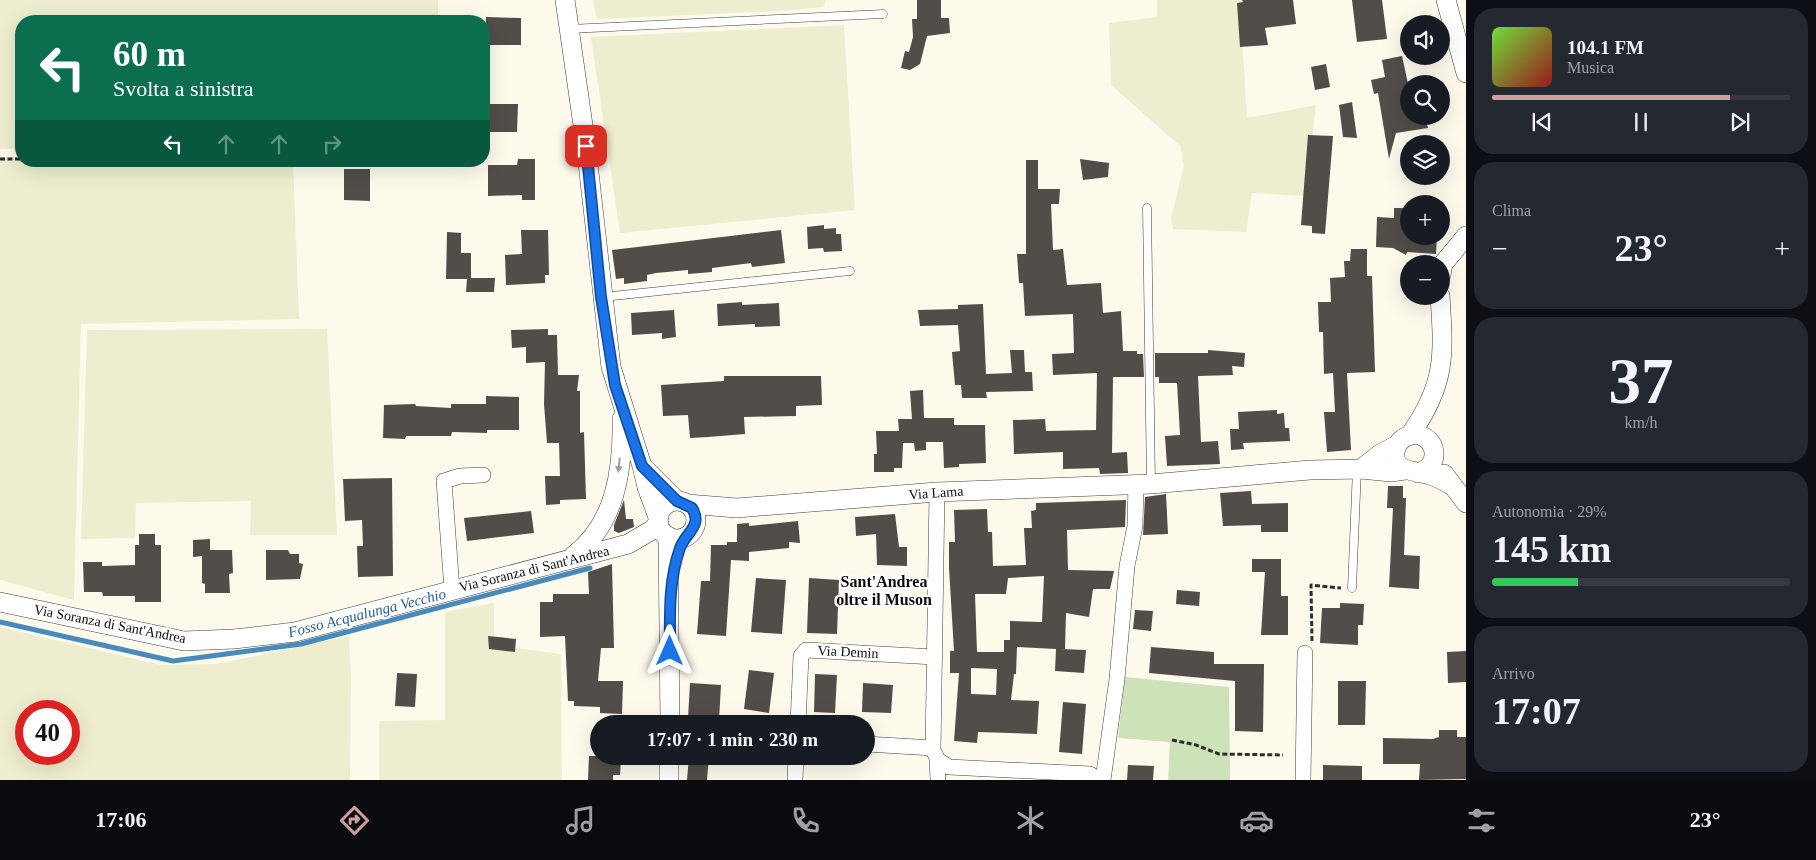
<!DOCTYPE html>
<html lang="it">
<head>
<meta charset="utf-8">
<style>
	body { margin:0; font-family:"Times New Roman",serif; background:#242831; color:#f1f3f6; height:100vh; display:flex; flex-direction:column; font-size:19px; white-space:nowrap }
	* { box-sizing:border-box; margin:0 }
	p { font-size:16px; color:#9ea1a6 }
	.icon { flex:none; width:28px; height:28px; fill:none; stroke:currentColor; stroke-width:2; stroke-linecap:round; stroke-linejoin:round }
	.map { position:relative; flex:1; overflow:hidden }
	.details { display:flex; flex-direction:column; gap:8px; padding:8px; background:#0d0f14; width:350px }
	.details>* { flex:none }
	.hud { position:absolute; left:15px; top:15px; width:475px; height:152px; border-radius:20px; box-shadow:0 5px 20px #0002; background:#0b6e4f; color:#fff; overflow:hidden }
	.buttons { position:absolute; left:1400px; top:15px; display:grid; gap:10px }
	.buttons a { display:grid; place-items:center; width:50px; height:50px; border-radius:50%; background:#171b24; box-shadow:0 5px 20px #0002; font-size:25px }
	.speed { position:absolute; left:15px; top:700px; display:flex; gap:10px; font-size:25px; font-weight:700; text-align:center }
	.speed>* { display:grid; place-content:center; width:65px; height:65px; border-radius:50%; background:#171b24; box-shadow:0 5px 20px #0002; line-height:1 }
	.speed .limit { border:8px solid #d22; background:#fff; color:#111 }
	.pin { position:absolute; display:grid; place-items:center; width:42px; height:42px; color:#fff; margin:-21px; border-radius:10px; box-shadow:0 2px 8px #0006 }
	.me { position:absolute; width:55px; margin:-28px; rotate:0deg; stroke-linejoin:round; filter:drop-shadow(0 0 4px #0008) }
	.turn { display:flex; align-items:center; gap:18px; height:105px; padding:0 15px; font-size:22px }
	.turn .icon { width:65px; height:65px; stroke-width:2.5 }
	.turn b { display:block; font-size:35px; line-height:42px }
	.lanes { display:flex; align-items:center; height:48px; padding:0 15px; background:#0003; justify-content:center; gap:25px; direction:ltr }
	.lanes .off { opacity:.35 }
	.big { font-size:38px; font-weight:800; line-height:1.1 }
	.details .card { flex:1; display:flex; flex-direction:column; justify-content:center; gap:8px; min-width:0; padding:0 18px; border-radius:20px; background:#242831 }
	.details .dial { align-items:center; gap:0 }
	.dial b { font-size:65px; line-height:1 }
	.song { display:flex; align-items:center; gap:15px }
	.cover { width:60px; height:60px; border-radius:8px; background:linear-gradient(135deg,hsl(100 70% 55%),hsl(0 70% 35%)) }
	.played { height:5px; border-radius:2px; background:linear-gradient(90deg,#d19ea0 80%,#363941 80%) }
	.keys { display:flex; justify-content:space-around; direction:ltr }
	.heat { display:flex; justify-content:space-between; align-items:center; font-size:28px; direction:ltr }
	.charge { height:8px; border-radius:4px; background:linear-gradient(90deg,#34c759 29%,#363941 0) }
	.trip { position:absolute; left:590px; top:715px; width:285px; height:50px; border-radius:25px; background:#171b24; box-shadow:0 5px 20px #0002; font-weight:800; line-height:50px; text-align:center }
	.menu { display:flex; height:80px; justify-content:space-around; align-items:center; background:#090b0e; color:#9ea1a6 }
	.menu .icon { width:35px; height:35px }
	.menu .selected { color:#d19ea0 }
	.menu b { font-size:22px; color:#f1f3f6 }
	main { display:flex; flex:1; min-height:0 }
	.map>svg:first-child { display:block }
	.farmland { fill:#efedcf; fill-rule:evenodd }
	.green { fill:#cee2ba }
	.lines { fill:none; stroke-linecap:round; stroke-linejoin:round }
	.stream { stroke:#478abb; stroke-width:5 }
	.building { fill:#524d49; fill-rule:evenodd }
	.service-casing { stroke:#3e3e3e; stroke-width:9 }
	.minor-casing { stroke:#3e3e3e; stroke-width:16 }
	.tertiary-casing { stroke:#3e3e3e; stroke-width:20 }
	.path { stroke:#2d2d2d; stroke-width:3; stroke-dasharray:5 2.5; stroke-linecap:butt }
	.service { stroke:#fff; stroke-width:8 }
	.minor { stroke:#fff; stroke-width:15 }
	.tertiary { stroke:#fff; stroke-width:19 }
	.oneway { fill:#9d9d9d }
	.route-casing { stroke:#114b97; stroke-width:12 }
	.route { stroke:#1a73e8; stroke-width:9 }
	.labels { text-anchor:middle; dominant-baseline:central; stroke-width:5; stroke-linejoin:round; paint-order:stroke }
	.street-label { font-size:14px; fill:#0b0b0b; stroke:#fff }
	.water-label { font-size:15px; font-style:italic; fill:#255d8c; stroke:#fff }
	.quarter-label { font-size:16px; font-weight:bold; fill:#0b0b0b; stroke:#fff }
</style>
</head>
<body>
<main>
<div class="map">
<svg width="1466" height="780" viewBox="0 0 1466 780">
	<rect width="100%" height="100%" fill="#fdfaec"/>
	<path class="farmland" d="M0 0H438V21H21V149H0Z
		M593 0H826L823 7 784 11 597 19Z
		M1157 0H1240L1247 118 1316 105 1306 196 1252 193 1246 232 1173 229 1171 218 1184 165 1180 146 1111 85 1109 23 1157 17Z
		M844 25 855 210 620 233 591 37Z
		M0 157H21V161H293L299 319 81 324 74 600 0 580Z
		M327 329 337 535H250L251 501 136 503 135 538 81 539 87 330Z
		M494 603V645L561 654 562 780H379V721L445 720V612Z
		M0 627 161 665 217 664 349 636 351 673 350 780H0ZM26 711H69V754H26Z"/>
	<path class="green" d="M1125 677 1229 687 1230 780H1168L1170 742 1118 738Z"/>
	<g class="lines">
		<path class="stream" d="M0 622 173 661 301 644 590 568"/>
	</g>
	<path class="building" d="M917 0H941V18H949L950 33 927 36 920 64 910 70 901 68 905 51 909 52 913 37 912 19H917Z
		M1242 0H1293L1296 24 1265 28 1268 45 1240 47 1237 3 1243 2Z
		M1352 0H1382L1387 39 1357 42Z
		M486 17 521 18V45H485Z
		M1402 56 1409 88V116H1425L1428 128 1396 133 1389 159 1378 93 1374 94 1371 80 1385 77 1382 60Z
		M1326 64 1330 87 1315 90 1311 67Z
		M1352 102 1357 138 1343 137 1339 105Z
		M484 104H518L517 132H484Z
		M1308 135 1333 136 1325 234 1312 233V226L1301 225Z
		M518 159H535V200H522V195L488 196V165H517Z
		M1080 159 1109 163 1108 177 1083 180Z
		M1026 160H1038V189H1060L1059 204H1051L1053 250 1063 249 1067 285 1101 283 1103 313 1121 311 1123 351H1137V354H1143L1144 377H1113L1112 453 1127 452 1128 473 1100 474 1099 468 1063 469V452L1014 454 1013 420 1045 419 1046 431 1096 430 1097 373 1053 375 1052 354 1074 353 1073 314 1025 316 1023 283H1019L1017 254H1026Z
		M344 169H370V201L344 200Z
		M1394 208H1409V236H1437L1436 254 1407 252 1406 255 1393 248 1376 247 1377 217 1394 218Z
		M824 225V229L836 228V234H841L842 251 824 252 823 248 808 249 807 227Z
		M521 230H548L549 275H545V283L506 285 505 255 522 254Z
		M781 230 785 263 752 267 751 263 712 268V272L688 274V270L656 273 647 275V281L624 284V278L616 279 612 250Z
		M447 232 461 233V253H471V278H495L494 292H466L467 279H446Z
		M1351 249H1367V276H1372L1375 372 1347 373 1351 450 1327 452 1324 412H1335L1333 373 1324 374 1323 332H1319L1318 302H1331L1330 278 1345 277 1344 261H1350Z
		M742 302V305L779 303 780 326 755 327V324L718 326 717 304Z
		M983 304 986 374 1012 373 1010 350H1024L1025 372H1032L1033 391 986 392 987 398H962L961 385H955L952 352 960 351 958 325 920 326 918 310 958 309V305Z
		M674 310 676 337 662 339V333L632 335 631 313Z
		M548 329V335H557L558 375H579L577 391H580V433L584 432 586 499 560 500V504L546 505 545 476H560L559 443H547L544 404 545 362 526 363V347L512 348 511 330Z
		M1208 350 1245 353 1244 367 1232 366 1233 375 1198 376 1201 442 1218 441 1220 464 1167 466 1165 436 1180 435 1177 383H1159V377H1155V353H1208Z
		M724 376H821L822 405 796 406V416L744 417 745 434 708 437 690 438 688 415 663 416 661 385 724 381Z
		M923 390 924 418H954V425H985L986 463 959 464V467L944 468 943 442H926V450L915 451 914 443H903L902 468H894V472H874V454H877L876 431H899L898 419H912L910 391Z
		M486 396 519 397V430H487V433L452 432 451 436H406L405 439 383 438 384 405 415 404 416 406 451 408V404H486Z
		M1277 410V414L1284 413 1285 428H1289L1290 441 1243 443 1244 449 1231 450 1230 429H1239L1238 412Z
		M392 478 393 576 358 577 357 546H363L362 520 345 521 343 479Z
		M1388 486H1403V498H1406L1404 555 1420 556 1419 589 1389 587 1393 508H1387Z
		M1251 491 1252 504 1288 503V532H1261V525L1223 526 1220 493Z
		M1166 494 1168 534 1143 535 1145 497Z
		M624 500 626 519H633L634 527 619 533 614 531V525Z
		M1126 500 1125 527 1067 530 1068 570 1114 571 1110 589H1093L1089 617 1066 613 1065 649H1061L1086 650 1084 673 1055 671 1056 649 1017 647 1016 674H1014L1011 700 1039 701 1037 734 978 732 977 743 954 741 959 673H950V651H954L949 568V542H955L954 510 987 509 988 532H992L993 566 1026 565 1024 528H1032L1031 511 1036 510V503ZM1044 576 1042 622 1010 621V640H1004V652H977L975 594H1006L1008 578ZM971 668 997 669 996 695 971 694Z
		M531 511 534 533 467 541 464 518Z
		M895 514 899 547H907V566L877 565 876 534 856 536 855 517Z
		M798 521 800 543 789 542V548L749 552V561L731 560 726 636 697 634 701 581H710L711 545H727V542H737V524L749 523V526Z
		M139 534H155V545H161V602H135V596H103L102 592H84L83 562H102V566L135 565V545H139Z
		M210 539V550H232L233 573 229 574 230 593H205V584L202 583V556L193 557V540Z
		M266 550H288L290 554H299V563L303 564 300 579 266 580Z
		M1252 559H1281V596H1288V635H1261L1265 572H1252Z
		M612 564 614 648H601L598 681H623L622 714 600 713V707L574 706V701H568L565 636 540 637V602H553V594H589L588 572Z
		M756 578 786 580 782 634 751 632Z
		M809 578 839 580 837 634 807 633Z
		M1177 590 1200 592 1199 606 1176 604Z
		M1340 603 1364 604 1363 625H1358V645L1320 643 1322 608H1340Z
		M1135 610 1153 611 1151 631 1133 629Z
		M488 636 516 639 515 652 489 649Z
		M1151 647 1214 652V664H1264L1263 732 1235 731V681L1149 673Z
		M1466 651V682L1448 683 1447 652Z
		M749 670 774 673 769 713 744 709Z
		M397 673 417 674 415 707 395 706Z
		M815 674 837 675 835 713 814 712Z
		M1338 681H1366L1365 725H1338Z
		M690 683 721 685 719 720 688 718Z
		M863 683 893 685 891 713 862 712Z
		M1063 702 1086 704 1082 754 1059 752Z
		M1439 730H1457V737H1466V779L1419 780 1420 764H1383V738L1433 739 1439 737Z
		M589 756H614V760H621L620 775H613V780H588Z
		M689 756H709L707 780H687Z
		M1128 765 1154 766 1153 780H1127Z
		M1323 765 1362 766V780H1323Z"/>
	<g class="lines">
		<g class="service-casing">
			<path id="service" d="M569 29 883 14
				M1147 208 1151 484
				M603 297 850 271
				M1352 588 1357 469"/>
		</g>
		<g class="minor-casing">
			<path id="minor" d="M937 492 933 750 938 760 949 767 1090 774 1098 780
				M452 590 444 481 460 476 483 475
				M798 724 801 656 806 650 935 657
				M866 744 933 748
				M937 759 938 780
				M795 780 796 756
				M1103 780 1117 679 1127 566 1135 526 1136 484
				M1303 780 1305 653"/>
		</g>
		<g class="tertiary-casing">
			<path id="tertiary" d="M565 0 586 146 611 367 642 466 647 487 659 520
				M1446 0 1466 73
				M1441 275 1443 264 1466 236
				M1410 435C1446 384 1444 355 1440 296
				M642 466 677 501
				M1361 469 1380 454 1397 445
				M1418 473C1442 466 1438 436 1414 434 1406 436 1399 439 1396 448 1389 473 1415 470 1430 475 1437 477 1444 481 1451 485
				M1444 474 1466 503
				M658 520a19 19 0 1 1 38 0a19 19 0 1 1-38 0Z
				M687 504 737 508 937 492 1151 484 1310 470 1361 469 1391 472 1405 470
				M668 536 670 724
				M573 556C616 524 623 469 622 419
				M0 602 184 641 234 639 295 632 628 544 652 530 659 522
				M669 780V756"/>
		</g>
		<path class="path" d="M0 159H21
			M1312 641 1311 585 1341 588
			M1172 740 1196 745 1219 754 1283 755"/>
		<use href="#service" class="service"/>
		<use href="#minor" class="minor"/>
		<use href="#tertiary" class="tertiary"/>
	</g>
	<defs><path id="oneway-solid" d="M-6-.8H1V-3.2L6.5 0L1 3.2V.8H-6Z" transform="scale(1.25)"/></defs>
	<use class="oneway" href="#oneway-solid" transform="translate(619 465) rotate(96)"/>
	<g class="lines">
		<g class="route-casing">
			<path id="route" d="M586 146 601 297 615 385 642 466 677 501 692 508C703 526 686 532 680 548 668 582 670 616 670 651"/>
		</g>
		<use href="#route" class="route"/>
	</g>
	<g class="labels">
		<g class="street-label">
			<text transform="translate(936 493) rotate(-4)">Via Lama</text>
			<text transform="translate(534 569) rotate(-14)">Via Soranza di Sant'Andrea</text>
			<text transform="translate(110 624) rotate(11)">Via Soranza di Sant'Andrea</text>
			<text transform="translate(848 652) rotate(3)">Via Demin</text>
		</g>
		<g class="water-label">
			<text transform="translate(367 613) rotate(-14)">Fosso Acqualunga Vecchio</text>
		</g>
		<g class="quarter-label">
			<text x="884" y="581">Sant'Andrea<tspan x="884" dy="18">oltre il Muson</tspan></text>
		</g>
	</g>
</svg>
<div class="buttons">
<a><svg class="icon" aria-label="sound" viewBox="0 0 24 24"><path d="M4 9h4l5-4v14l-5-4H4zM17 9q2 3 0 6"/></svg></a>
<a><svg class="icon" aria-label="search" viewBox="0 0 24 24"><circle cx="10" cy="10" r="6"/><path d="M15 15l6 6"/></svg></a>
<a><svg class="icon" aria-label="layers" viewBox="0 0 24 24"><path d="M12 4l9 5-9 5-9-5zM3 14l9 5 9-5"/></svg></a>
<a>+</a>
<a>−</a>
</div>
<div class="speed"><div class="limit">40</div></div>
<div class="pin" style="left:586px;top:146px;background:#d93025"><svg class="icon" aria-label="arrive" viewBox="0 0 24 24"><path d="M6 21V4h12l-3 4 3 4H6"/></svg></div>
<svg class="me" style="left:670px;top:651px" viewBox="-20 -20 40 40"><path d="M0-17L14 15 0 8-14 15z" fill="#1a73e8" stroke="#fff" stroke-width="4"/></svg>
<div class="trip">17:07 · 1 min · 230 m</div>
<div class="hud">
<div class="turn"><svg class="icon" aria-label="left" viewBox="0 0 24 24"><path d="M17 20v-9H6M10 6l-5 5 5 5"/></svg><div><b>60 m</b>Svolta a sinistra</div></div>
<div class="lanes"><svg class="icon" aria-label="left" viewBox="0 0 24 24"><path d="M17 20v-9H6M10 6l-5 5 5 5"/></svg><svg class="icon off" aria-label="ahead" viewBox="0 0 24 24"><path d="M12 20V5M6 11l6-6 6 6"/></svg><svg class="icon off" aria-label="ahead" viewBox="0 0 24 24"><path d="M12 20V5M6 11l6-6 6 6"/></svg><svg class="icon off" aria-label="right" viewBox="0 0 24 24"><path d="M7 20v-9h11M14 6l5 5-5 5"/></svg></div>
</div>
</div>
<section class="details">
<div class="card">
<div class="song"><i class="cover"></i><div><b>104.1 FM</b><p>Musica</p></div></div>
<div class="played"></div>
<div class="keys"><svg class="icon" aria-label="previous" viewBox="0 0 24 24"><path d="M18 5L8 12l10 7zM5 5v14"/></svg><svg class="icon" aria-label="pause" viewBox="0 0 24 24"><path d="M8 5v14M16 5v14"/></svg><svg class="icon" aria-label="next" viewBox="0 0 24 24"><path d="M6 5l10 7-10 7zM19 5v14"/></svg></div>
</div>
<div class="card"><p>Clima</p>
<div class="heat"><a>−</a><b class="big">23°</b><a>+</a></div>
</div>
<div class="card dial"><b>37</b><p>km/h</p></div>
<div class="card"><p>Autonomia · 29%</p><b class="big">145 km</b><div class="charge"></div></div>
<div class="card"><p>Arrivo</p><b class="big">17:07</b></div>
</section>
</main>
<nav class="menu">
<b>17:06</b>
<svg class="icon selected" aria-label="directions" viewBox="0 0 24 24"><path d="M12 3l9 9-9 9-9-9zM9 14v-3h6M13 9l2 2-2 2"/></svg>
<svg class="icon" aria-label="music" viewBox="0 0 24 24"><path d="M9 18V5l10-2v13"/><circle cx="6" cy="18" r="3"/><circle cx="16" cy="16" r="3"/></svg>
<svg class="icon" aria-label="phone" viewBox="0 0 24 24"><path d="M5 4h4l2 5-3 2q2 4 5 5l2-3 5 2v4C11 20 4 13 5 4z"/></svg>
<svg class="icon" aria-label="climate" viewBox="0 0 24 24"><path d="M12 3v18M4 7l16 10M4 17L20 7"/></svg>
<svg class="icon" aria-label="car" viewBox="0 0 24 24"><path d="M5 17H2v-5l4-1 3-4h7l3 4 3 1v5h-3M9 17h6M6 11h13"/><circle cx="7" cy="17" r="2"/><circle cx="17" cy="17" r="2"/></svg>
<svg class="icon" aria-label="filters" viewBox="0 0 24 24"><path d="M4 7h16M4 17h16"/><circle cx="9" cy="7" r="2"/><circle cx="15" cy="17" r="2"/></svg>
<b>23°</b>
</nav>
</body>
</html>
